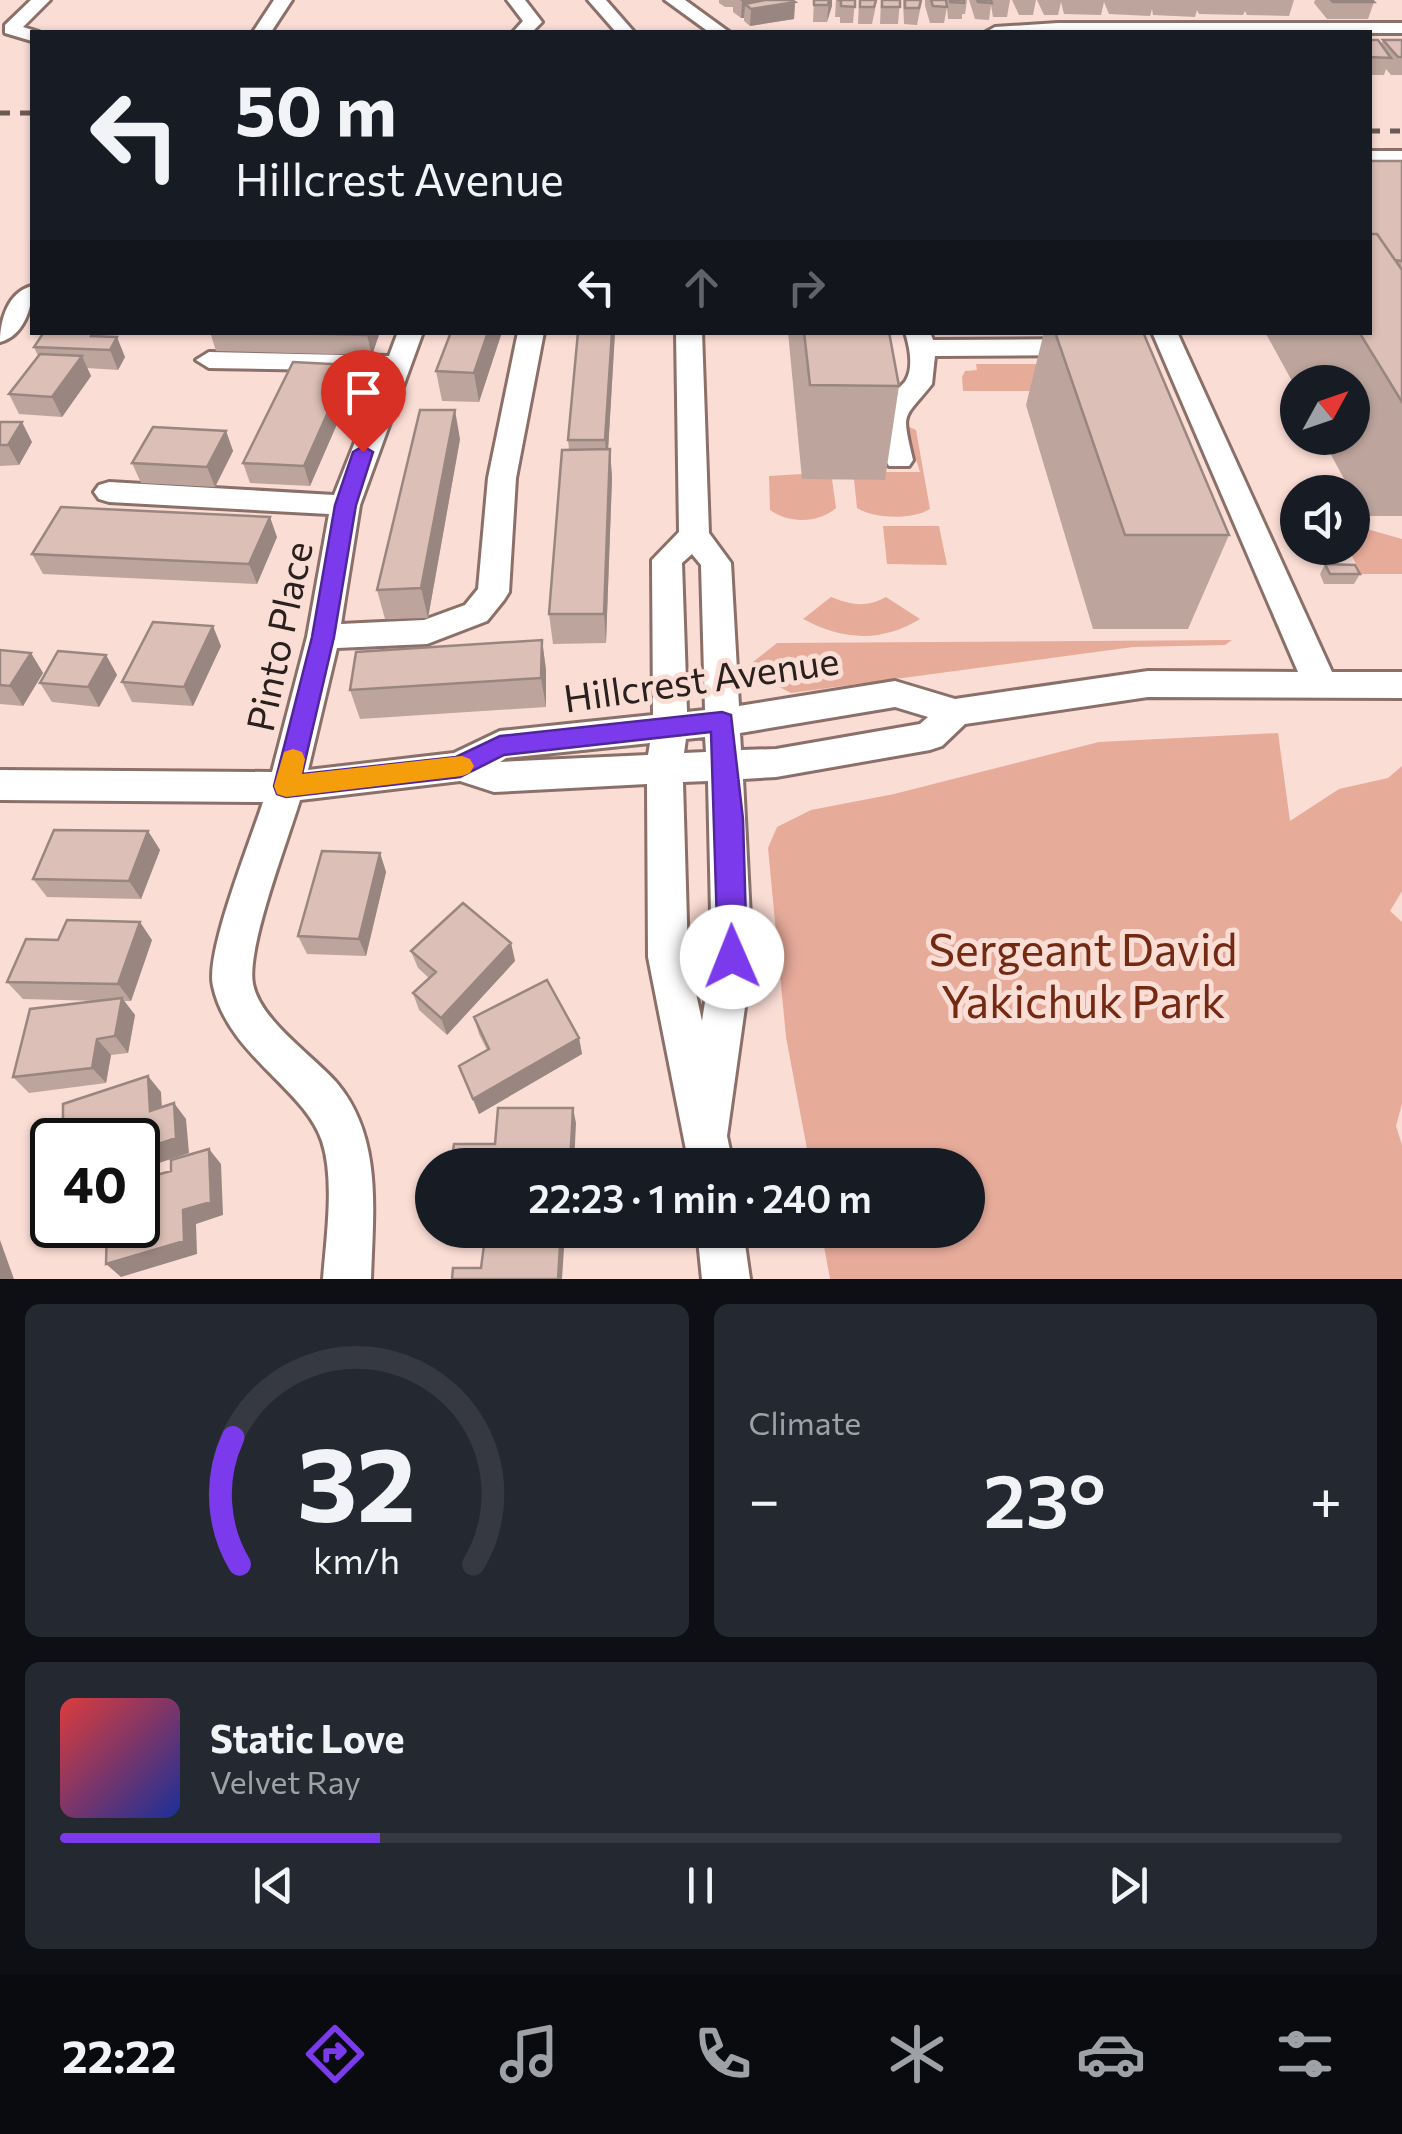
<!DOCTYPE html>
<html lang="en">
<head>
<meta charset="utf-8">
<style>
	body { margin:0; font-family:Commissioner,sans-serif; background:#242831; color:#f1f3f6; height:100vh; display:flex; flex-direction:column; font-size:38px; white-space:nowrap }
	* { box-sizing:border-box; margin:0 }
	p { font-size:32px; color:#9ea1a6 }
	.icon { flex:none; width:55px; height:55px; fill:none; stroke:currentColor; stroke-width:2; stroke-linecap:round; stroke-linejoin:round }
	.map { position:relative; height:1279px; overflow:hidden }
	.sheet { display:flex; flex-direction:column; gap:25px; padding:25px; background:#0d0f14; flex:1 }
	.sheet>* { flex:none }
	.hud { position:absolute; left:30px; top:30px; width:1342px; height:305px; border-radius:0px; box-shadow:0 2px 8px #0004; background:#171b24; color:#f1f3f6; overflow:hidden }
	.needle { width:65px; rotate:50deg }
	.controls { position:absolute; left:1280px; top:365px; display:grid; gap:20px }
	.controls a { display:grid; place-items:center; width:90px; height:90px; border-radius:50%; background:#171b24; box-shadow:0 2px 8px #0004; font-size:50px }
	.speed { position:absolute; left:30px; top:1118px; display:flex; gap:20px; font-size:50px; font-weight:700; text-align:center }
	.speed>* { display:grid; place-content:center; width:130px; height:130px; border-radius:50%; background:#171b24; box-shadow:0 2px 8px #0004; line-height:1 }
	.speed .limit { border:5px solid #111; border-radius:15px; background:#fff; color:#111 }
	.pin { position:absolute; display:grid; place-items:center; width:85px; height:85px; color:#fff; margin:-102px -42px; border-radius:50% 50% 50% 0; rotate:-45deg; box-shadow:0 0 10px #0007 }
	.pin .icon { rotate:45deg }
	.me { position:absolute; width:110px; margin:-55px; rotate:359deg; stroke-linejoin:round; filter:drop-shadow(0 0 8px #0008) }
	.turn { display:flex; align-items:center; gap:35px; height:210px; padding:0 40px; font-size:45px }
	.turn .icon { width:130px; height:130px; stroke-width:2.5 }
	.turn b { display:block; font-size:70px; line-height:85px }
	.lanes { display:flex; align-items:center; height:95px; padding:0 40px; background:#0003; justify-content:center; gap:50px; direction:ltr }
	.lanes .off { opacity:.35 }
	.big { font-size:75px; font-weight:600; line-height:1.1 }
	.sheet .widget { flex:1; display:flex; flex-direction:column; justify-content:center; gap:15px; min-width:0; padding:0 35px; border-radius:15px; background:#242831 }
	.sheet .dial { align-items:center; gap:0 }
	.dial svg { height:260px; overflow:visible; fill:none; stroke:#363941; stroke-width:7; stroke-linecap:round; text-anchor:middle }
	.dial text { fill:#f1f3f6; stroke:none }
	.song { display:flex; align-items:center; gap:30px }
	.cover { width:120px; height:120px; border-radius:15px; background:linear-gradient(135deg,hsl(0 70% 55%),hsl(230 70% 35%)) }
	.played { height:10px; border-radius:5px; background:linear-gradient(90deg,#7c3aed 25%,#363941 25%) }
	.keys { display:flex; justify-content:space-around; direction:ltr }
	.heat { display:flex; justify-content:space-between; align-items:center; font-size:55px; direction:ltr }
	.sheet .tiles { flex:1; display:grid; gap:25px; grid-template-columns:1fr 1fr }
	.widget:last-child { grid-column:span 2 }
	.trip { position:absolute; left:415px; top:1148px; width:570px; height:100px; border-radius:50px; background:#171b24; box-shadow:0 2px 8px #0004; font-weight:600; line-height:100px; text-align:center }
	.dock { display:flex; height:160px; justify-content:space-around; align-items:center; background:#090b0e; color:#9ea1a6 }
	.dock .icon { width:70px; height:70px }
	.dock .active { color:#7c3aed }
	.dock b { font-size:45px; color:#f1f3f6 }
	.map>svg:first-child { display:block }
	.green { fill:#e7ab9a }
	.lines { fill:none; stroke-linecap:round; stroke-linejoin:round }
	.minor-casing { stroke:#8a7069; stroke-width:6 }
	.minor { fill:#fff; fill-rule:evenodd }
	.rail { stroke:#6a5b56; stroke-width:5; stroke-dasharray:10 10; stroke-linecap:butt }
	.wall { fill:#bda59d }
	.shaded-wall { fill:#9a8680 }
	.building { fill:#dcc0b7; stroke:#9a8680; stroke-width:2.5 }
	.route { fill:#7c3aed; stroke:#51269a; stroke-width:2.5 }
	.slow { fill:#f59e0b }
	.labels { text-anchor:middle; dominant-baseline:central; stroke-width:10; stroke-linejoin:round; paint-order:stroke }
	.street-label { font-size:38px; fill:#2a201d; stroke:#faddd5 }
	.near-park-label { font-size:45px; fill:#742913; stroke:#faddd5 }
</style>
</head>
<body>
<div class="map">
<svg width="1402" height="1279" viewBox="0 0 1402 1279">
	<rect width="100%" height="100%" fill="#faddd5"/>
	<path class="green" d="M976 364H1124L1096 391H963L962 377 965 371 977 370Z
		M905 425 916 430 930 509C912 520 874 519 857 508L854 479 885 480 884 472H920Z
		M802 474 803 479H832L836 508C819 523 789 524 770 510L769 476Z
		M1353 525 1402 539V574H1361L1348 548H1352Z
		M883 526H939L947 565 887 564Z
		M831 597C852 605 866 608 886 597L920 619C881 643 842 640 803 619Z
		M1232 640 1225 645 1133 647 791 693 762 678 753 662 777 643Z
		M1278 733 1290 821 1339 789 1388 778 1402 766V891L1390 911 1402 922V1104L1396 1126 1402 1145V1279H830L821 1230H968V1165H810L786 1037 768 848 777 827 811 810 894 794 1099 742Z"/>
	<g class="lines">
		<g class="minor-casing">
			<path id="minor" d="M31 0H50L23 27 39 32H32V41L5 33V25Z
				M274 0H292L271 32H253Z
				M507 0H525L542 22 532 32H513L523 21Z
				M588 0H606L634 32H616Z
				M665 0H685L729 32H709Z
				M1058 23H1402V33L986 32 995 27Z
				M1370 151H1402V163H1370Z
				M32 286C33 306 24 336 0 342 0 320 8 292 32 286Z
				M398 332H423L360 505 341 624 424 620 465 605 478 589 488 478 518 332H544L516 478 509 592 504 600 487 621 427 644 337 648 308 770 454 753 500 731 653 715 652 560 679 532 676 332H702L709 533 731 563 739 706 895 681 955 699 1148 671 1298 672 1152 332H1177L1332 672H1402V698L1148 697 965 724 942 746 930 750 776 777 743 779 752 957 727 1136 733 1165H689L648 957 647 784 494 792 460 781 300 800C288 840 246 948 253 984 260 1020 312 1055 336 1082 383 1137 373 1212 371 1279H323C326 1239 335 1180 322 1141 304 1088 228 1055 213 986 205 952 251 840 263 802L0 800V770L272 772 307 637 329 514 109 502 99 499 94 492 99 485 109 482 334 495 383 371 209 368 196 360 209 352 389 356ZM692 554 701 565 705 710 687 712 682 563ZM895 707 928 717 920 724 776 749 741 750 740 733ZM705 737 706 752 684 753 686 739ZM650 743 648 755 500 762 506 758ZM708 781 712 957 702 1021 688 957 683 782Z
				M905 332H930L933 340 1084 339 1097 347 1084 355 935 356 932 384C903 421 901 409 913 460L909 466H889C877 447 874 416 889 397 893 391 903 386 906 380 914 367 909 345 905 332Z
				M697 1230H743L750 1279H702Z"/>
		</g>
		<use href="#minor" class="minor"/>
		<path class="rail" d="M0 113H32
			M1370 131H1402"/>
	</g>
	<path class="wall" d="M719 0H792L795 2 794 19 750 26 744 21V18H741L733 12V7H725L719 3Z
		M814 0H832L827 22H813Z
		M836 0H855L853 23H840V17H835Z
		M859 0H877L872 24H858Z
		M881 0H900L898 24H880Z
		M903 0H922L917 25 904 24Z
		M925 0H967L965 14H962V19H948L947 7 944 23H930L925 6Z
		M969 0H1010L1007 17H993L991 5 989 20 975 19Z
		M1012 0H1036L1033 15H1019Z
		M1037 0H1294L1289 16 1247 15 1245 11 1243 15 1199 14 1197 10 1195 17 1153 15 1152 9 1150 16 1109 14 1104 2 1101 15 1064 14 1061 2 1058 15H1044Z
		M1315 0H1372L1374 2 1368 19H1327L1314 3Z
		M1370 40 1381 45 1383 40H1402V75H1391L1386 69 1384 75H1370Z
		M1402 161V516H1364L1322 438H1352V382H1298V392L1265 332H1370Z
		M98 332 99 336 125 357 118 370 87 368 91 376 62 417 19 414 9 394 38 356 34 347Z
		M210 332H380L372 355 216 351Z
		M451 332H502L479 402 442 401 436 371Z
		M578 332H615L608 449H610L612 478 606 643 553 644 549 614 569 449 568 440Z
		M788 332H889L899 386 885 480 802 479Z
		M1044 332H1143L1229 535 1188 629H1093L1026 405Z
		M354 385 310 486 250 483 243 463Z
		M0 422 32 442 19 465 0 466Z
		M226 431 233 451 215 487 141 483 132 463Z
		M460 439 428 618 385 619 377 590Z
		M277 537 257 584 43 574 32 554Z
		M1325 564 1360 574 1354 584H1324L1320 574Z
		M542 640 546 670V707L360 719 350 690Z
		M221 646 193 706 132 702 122 682Z
		M0 650 31 653 43 673 23 706 0 704Z
		M106 655 117 675 99 707 52 702 40 683Z
		M148 831 160 850 141 899 47 897 33 879Z
		M380 853 386 872 366 956 307 954 298 936Z
		M58 940H152L131 1001H124L135 1015 128 1053 111 1055 106 1083 29 1093 13 1077 101 1001 23 999 7 982Z
		M511 943 515 961 447 1035 419 1010 413 993 429 978 418 968 411 951Z
		M474 1017 579 1038 582 1054 479 1114 459 1066 487 1050 479 1034Z"/>
	<path class="shaded-wall" d="M740 0H782L795 2 794 19 750 26 751 9 745 6 744 18H741L742 2Z
		M829 0H832V6L827 22Z
		M368 332H380L372 355 367 335Z
		M488 332H502L479 402 474 373Z
		M612 332H615L607 469 605 440Z
		M117 337 125 357 118 370 110 350Z
		M82 356 91 376 62 417 52 397Z
		M349 365 354 385 310 486 304 466Z
		M455 410 460 439 428 618 421 588Z
		M22 422 32 442 19 465 8 445Z
		M226 431 233 451 215 487 207 467Z
		M610 449 612 478 606 643 604 614Z
		M270 517 277 537 257 584 249 564Z
		M213 626 221 646 193 706 184 687Z
		M542 640 546 670V707L541 678Z
		M31 653 43 673 23 706 10 686Z
		M106 655 117 675 99 707 88 687Z
		M148 831 160 850 141 899 129 881Z
		M380 853 386 872 366 956 359 939Z
		M140 922 152 940 131 1001 118 984Z
		M511 943 515 961 447 1035 441 1018Z
		M122 998 135 1015 128 1053 115 1036Z
		M579 1038 582 1054 479 1114 473 1099Z
		M97 1039 111 1055 106 1083 92 1068Z
		M148 1076 161 1092 163 1126 150 1111Z
		M174 1103 186 1119 189 1153 138 1170V1151Z
		M573 1108 576 1123 574 1165H570Z
		M209 1149 221 1164 223 1215 196 1224 197 1254 121 1277 106 1264 183 1210Z
		M561 1230H564L565 1233 562 1279H558Z
		M0 1240 14 1279H0Z"/>
	<path class="building" d="M765 0H792L795 2 751 9 745 4Z
		M814 0H829L828 5H814Z
		M837 0H855V7L841 6V0Z
		M860 0H876L874 7H860Z
		M882 0H900V7H882Z
		M905 0H921L919 8H905Z
		M931 0H946L947 7 933 6Z
		M950 0H964V3L950 2Z
		M977 0H991L992 3 978 2Z
		M1331 0H1372L1374 2H1333Z
		M1370 40H1378L1391 58 1370 57Z
		M1383 40H1402V57H1398Z
		M1370 161H1402V261L1395 260 1377 234H1370Z
		M1370 234H1377L1402 270V402L1359 332H1370Z
		M44 332H93L91 336 117 337 110 350 34 347Z
		M244 332H368L367 335Z
		M451 332H488L474 373 436 371Z
		M578 332H612L605 440H568Z
		M804 332H889L899 386 810 385Z
		M1055 332H1143L1229 535H1125Z
		M40 354 82 356 52 397 9 394Z
		M293 362 349 365 304 466 243 463Z
		M420 410H455L421 588 377 590Z
		M0 422H22L8 445H0Z
		M153 427 226 431 207 467 132 463Z
		M610 449 604 614H549L562 450Z
		M61 507 270 517 249 564 32 554Z
		M1325 564 1355 565 1360 574H1330Z
		M153 622 213 626 184 687 122 682Z
		M542 640 541 678 350 690 356 652Z
		M0 650 31 653 10 686 0 685Z
		M58 651 106 655 88 687 40 683Z
		M54 830 148 831 129 881 33 879Z
		M322 851 380 853 359 939 298 936Z
		M463 903 511 943 441 1018 413 993 436 972 411 951Z
		M67 920 140 922 118 984 7 982 26 939 58 940Z
		M547 980 579 1038 473 1099 459 1066 489 1049 474 1017Z
		M122 998 115 1036 97 1039 92 1068 13 1077 30 1009Z
		M148 1076 150 1111 174 1103 176 1138 138 1151V1140H63V1104Z
		M498 1108H573L570 1165H451L454 1144H495Z
		M209 1149 211 1202 183 1210 184 1241 106 1264 107 1225H138V1180L171 1171V1160Z
		M486 1230H561L558 1279H452L453 1268H481Z"/>
	<path class="route" d="M363 446 373 452 356 505 334 637 302 774 456 757 500 736 722 712 731 715 743 819 747 957 742 966 732 970 723 966 718 957 711 732 504 755 460 777 286 797 277 794 274 786 312 637 335 505 353 452Z"/>
	<path class="slow" d="M293 749 302 752 305 759 302 774 462 756 470 759 474 766 470 773 462 776 286 797 277 794 274 786 284 752Z"/>
	<g class="labels">
		<g class="street-label">
			<text transform="translate(278 636) rotate(-78)">Pinto Place</text>
			<text transform="translate(701 678) rotate(-8)">Hillcrest Avenue</text>
		</g>
		<g class="near-park-label">
			<text x="1083" y="947">Sergeant David<tspan x="1083" dy="52">Yakichuk Park</tspan></text>
		</g>
	</g>
</svg>
<div class="controls">
<a><svg class="needle" viewBox="-14 -14 28 28"><path d="M0-13l5 13h-10z" fill="#e53935"/><path d="M0 13l5-13h-10z" fill="#9ea1a6"/></svg></a>
<a><svg class="icon" aria-label="sound" viewBox="0 0 24 24"><path d="M4 9h4l5-4v14l-5-4H4zM17 9q2 3 0 6"/></svg></a>
</div>
<div class="speed"><div class="limit">40</div></div>
<div class="pin" style="left:363px;top:452px;background:#d93025"><svg class="icon" aria-label="arrive" viewBox="0 0 24 24"><path d="M6 21V4h12l-3 4 3 4H6"/></svg></div>
<svg class="me" style="left:732px;top:957px" viewBox="-20 -20 40 40"><circle r="19" fill="#fff"/><path d="M0-13L10 11 0 6-10 11z" fill="#7c3aed"/></svg>
<div class="trip">22:23 · 1 min · 240 m</div>
<div class="hud">
<div class="turn"><svg class="icon" aria-label="left" viewBox="0 0 24 24"><path d="M17 20v-9H6M10 6l-5 5 5 5"/></svg><div><b>50 m</b>Hillcrest Avenue</div></div>
<div class="lanes"><svg class="icon" aria-label="left" viewBox="0 0 24 24"><path d="M17 20v-9H6M10 6l-5 5 5 5"/></svg><svg class="icon off" aria-label="ahead" viewBox="0 0 24 24"><path d="M12 20V5M6 11l6-6 6 6"/></svg><svg class="icon off" aria-label="right" viewBox="0 0 24 24"><path d="M7 20v-9h11M14 6l5 5-5 5"/></svg></div>
</div>
</div>
<section class="sheet">
<div class="tiles">
<div class="widget dial"><svg viewBox="0 0 100 80">
<path d="M14 69A42 42 0 1 1 86 69"/>
<path d="M14 69A42 42 0 0 1 12 30" stroke="#7c3aed"/>
<text x="50" y="56" font-size="32" font-weight="700">32</text>
<text x="50" y="72" font-size="11">km/h</text>
</svg></div>
<div class="widget"><p>Climate</p>
<div class="heat"><a>−</a><b class="big">23°</b><a>+</a></div>
</div>
<div class="widget">
<div class="song"><i class="cover"></i><div><b>Static Love</b><p>Velvet Ray</p></div></div>
<div class="played"></div>
<div class="keys"><svg class="icon" aria-label="previous" viewBox="0 0 24 24"><path d="M18 5L8 12l10 7zM5 5v14"/></svg><svg class="icon" aria-label="pause" viewBox="0 0 24 24"><path d="M8 5v14M16 5v14"/></svg><svg class="icon" aria-label="next" viewBox="0 0 24 24"><path d="M6 5l10 7-10 7zM19 5v14"/></svg></div>
</div>
</div>
</section>
<nav class="dock">
<b>22:22</b>
<svg class="icon active" aria-label="directions" viewBox="0 0 24 24"><path d="M12 3l9 9-9 9-9-9zM9 14v-3h6M13 9l2 2-2 2"/></svg>
<svg class="icon" aria-label="music" viewBox="0 0 24 24"><path d="M9 18V5l10-2v13"/><circle cx="6" cy="18" r="3"/><circle cx="16" cy="16" r="3"/></svg>
<svg class="icon" aria-label="phone" viewBox="0 0 24 24"><path d="M5 4h4l2 5-3 2q2 4 5 5l2-3 5 2v4C11 20 4 13 5 4z"/></svg>
<svg class="icon" aria-label="climate" viewBox="0 0 24 24"><path d="M12 3v18M4 7l16 10M4 17L20 7"/></svg>
<svg class="icon" aria-label="car" viewBox="0 0 24 24"><path d="M5 17H2v-5l4-1 3-4h7l3 4 3 1v5h-3M9 17h6M6 11h13"/><circle cx="7" cy="17" r="2"/><circle cx="17" cy="17" r="2"/></svg>
<svg class="icon" aria-label="filters" viewBox="0 0 24 24"><path d="M4 7h16M4 17h16"/><circle cx="9" cy="7" r="2"/><circle cx="15" cy="17" r="2"/></svg>
</nav>
</body>
</html>
